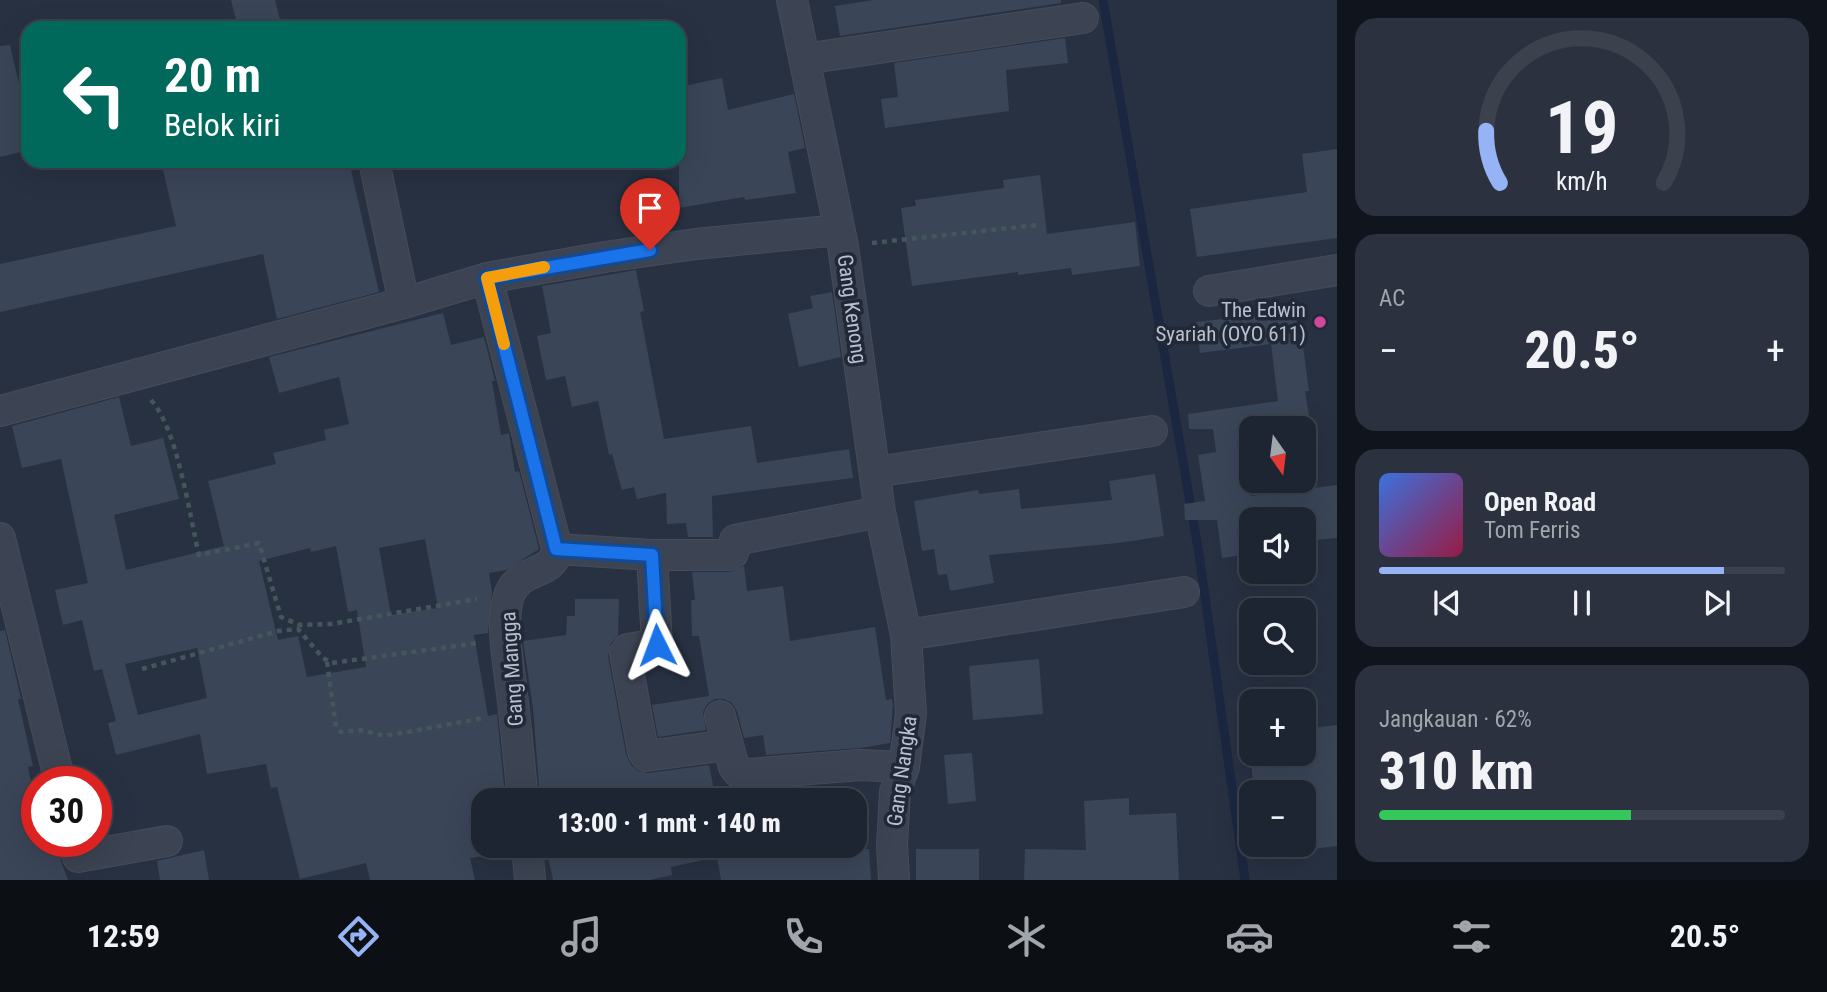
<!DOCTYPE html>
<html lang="id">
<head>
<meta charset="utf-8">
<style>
	body { margin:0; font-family:"Roboto Condensed",sans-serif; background:#2b313e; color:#f1f3f6; height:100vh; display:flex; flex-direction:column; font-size:26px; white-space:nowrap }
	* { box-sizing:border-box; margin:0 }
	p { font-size:23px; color:#a1a5ac }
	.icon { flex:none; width:38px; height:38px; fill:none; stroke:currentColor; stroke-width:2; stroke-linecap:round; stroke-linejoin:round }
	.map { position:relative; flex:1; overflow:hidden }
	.drawer { display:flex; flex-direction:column; gap:18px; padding:18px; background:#10141c; width:490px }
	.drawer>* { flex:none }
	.top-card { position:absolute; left:21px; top:21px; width:665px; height:147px; border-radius:21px; box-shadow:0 7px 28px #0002,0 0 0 2px #3c424d; background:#00695c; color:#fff; overflow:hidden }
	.needle { width:46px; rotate:166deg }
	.fabs { position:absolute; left:1239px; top:416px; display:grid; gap:14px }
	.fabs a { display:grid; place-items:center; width:77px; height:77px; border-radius:14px; background:#1e2532; box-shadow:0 7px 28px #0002,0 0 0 2px #3c424d; font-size:35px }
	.speed { position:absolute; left:21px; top:766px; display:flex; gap:14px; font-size:35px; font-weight:700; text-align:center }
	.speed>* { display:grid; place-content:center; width:91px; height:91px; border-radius:50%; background:#1e2532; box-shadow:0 7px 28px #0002,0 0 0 2px #3c424d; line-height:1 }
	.speed .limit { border:10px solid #d22; background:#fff; color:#111 }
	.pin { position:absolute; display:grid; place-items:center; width:60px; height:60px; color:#fff; margin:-72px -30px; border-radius:50% 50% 50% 0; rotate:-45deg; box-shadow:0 0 7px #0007 }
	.pin .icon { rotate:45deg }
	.me { position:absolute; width:77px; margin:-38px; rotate:357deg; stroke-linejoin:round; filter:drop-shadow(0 0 5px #0008) }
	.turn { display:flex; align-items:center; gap:24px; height:147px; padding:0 28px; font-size:32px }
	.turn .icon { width:91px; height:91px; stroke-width:2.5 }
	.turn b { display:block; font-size:49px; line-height:60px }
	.big { font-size:52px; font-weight:800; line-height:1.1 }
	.drawer .widget { flex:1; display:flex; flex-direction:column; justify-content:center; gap:10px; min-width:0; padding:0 24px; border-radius:21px; background:#2b313e }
	.drawer .dial { align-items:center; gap:0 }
	.dial svg { height:182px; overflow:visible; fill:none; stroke:#3c424d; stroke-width:7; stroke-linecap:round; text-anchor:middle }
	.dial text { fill:#f1f3f6; stroke:none }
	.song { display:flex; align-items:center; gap:21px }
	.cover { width:84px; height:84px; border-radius:10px; background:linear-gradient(135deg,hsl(220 70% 55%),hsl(340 70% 35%)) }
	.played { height:7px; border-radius:4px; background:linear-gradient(90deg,#95b3f5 85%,#3c424d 85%) }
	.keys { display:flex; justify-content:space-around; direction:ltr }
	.heat { display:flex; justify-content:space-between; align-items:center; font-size:38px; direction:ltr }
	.charge { height:10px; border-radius:5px; background:linear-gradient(90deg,#34c759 62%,#3c424d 0) }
	.trip { position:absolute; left:471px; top:788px; width:396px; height:70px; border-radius:21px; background:#1e2532; box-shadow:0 7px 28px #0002,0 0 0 2px #3c424d; font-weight:800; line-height:70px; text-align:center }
	.menu { display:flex; height:112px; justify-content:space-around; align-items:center; background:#0c0f14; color:#a1a5ac }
	.menu .icon { width:49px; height:49px }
	.menu .on { color:#95b3f5 }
	.menu b { font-size:32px; color:#f1f3f6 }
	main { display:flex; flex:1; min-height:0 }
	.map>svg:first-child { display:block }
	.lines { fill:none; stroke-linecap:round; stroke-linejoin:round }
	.stream { stroke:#1b2740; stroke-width:9 }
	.building { fill:#3a4558; fill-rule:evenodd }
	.minor-casing { stroke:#464c5b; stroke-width:32 }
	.path { stroke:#43575b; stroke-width:4.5; stroke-dasharray:5 5; stroke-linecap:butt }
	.minor { stroke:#3c4352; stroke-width:30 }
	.route-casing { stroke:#114b97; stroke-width:18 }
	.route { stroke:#1a73e8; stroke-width:12 }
	.slow { stroke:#f59e0b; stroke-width:12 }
	.hotel-dot { fill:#d1479c; stroke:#212837; stroke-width:2.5 }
	.labels { text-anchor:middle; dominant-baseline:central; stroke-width:7; stroke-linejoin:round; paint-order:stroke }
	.street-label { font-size:21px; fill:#b9bfcc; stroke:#212837 }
	.poi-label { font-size:21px; fill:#b9bfcc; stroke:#212837; text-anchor:end }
</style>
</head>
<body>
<main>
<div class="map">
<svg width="1337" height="880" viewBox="0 0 1337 880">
	<rect width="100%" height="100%" fill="#283142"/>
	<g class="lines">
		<path class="stream" d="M1103 0 1199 554 1245 880"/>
	</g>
	<path class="building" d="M231 0H275L282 28H238Z
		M873 0H1061V3L840 36 835 6Z
		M1065 38 1068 63 1006 70 1009 111 885 128 881 99 898 97 894 63Z
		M10 45 28 123V150L0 157V46Z
		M722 78 728 110 794 94 805 148 788 152 796 193 745 200 744 197 679 208V87Z
		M1337 149V238L1197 257 1190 209 1307 192 1302 154Z
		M161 161H349L379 292 277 319 263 254 0 312V264L176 226Z
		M1040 175 1047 234 1135 222 1140 266 1072 275 1071 268 1018 275V272L912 286 901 208 916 206 915 200 1004 188 1003 180Z
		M636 270 644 311 640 312 664 439 751 426 757 463 849 449 853 478 712 496 713 537H688L686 523 667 524 666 493 637 499 634 487 622 490 612 454 609 455 598 401 572 407 565 376 546 380 537 336 551 333 542 286Z
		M832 292 841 357 799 367 788 314 813 308 810 296Z
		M1295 311 1300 346H1303L1309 391H1305L1311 429H1251V496L1337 485V538L1304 541V520H1251V554L1222 558 1217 520H1185L1184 504 1205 501 1198 455 1216 452 1213 429H1189L1188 414 1278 401 1271 344 1200 353 1196 322Z
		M443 313 451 345 484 337 495 381H492L501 435 509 433 515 472 519 471 539 549 506 570 489 573 492 592 488 633 474 635 488 716 497 714 505 795 483 800V856L470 858 475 880H370L366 863 300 879 277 787 271 788 266 764 207 774 200 734 116 755 108 723 116 721 102 669 94 671 82 620 63 625 55 590 88 583 61 459 22 468 12 426 119 397 131 446 163 438 179 499 114 515 126 570 224 546 208 481 276 464 273 453 326 440 324 430 349 424 339 377 279 393 269 357ZM425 539 438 608 391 615 379 548ZM336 546 348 612 357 610 366 667 307 677 298 636 278 640 259 561 310 548 311 552ZM197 648 207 698 138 715 125 664Z
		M1155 474 1164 536 1119 543 989 555 994 583 950 591 947 574 938 575 934 549 922 551 914 501 978 490 979 494 1019 489 1021 509 1112 500 1109 481Z
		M744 566 747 591 783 586 790 641 875 627 886 700 892 699 893 705 890 743 860 748 766 755 763 735 744 738 737 711 732 703 724 699H715L707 704 703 712 706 730 658 737 652 705 709 696 699 636H692L691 600H695L692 572H730Z
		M575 599H619L618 636 611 643 608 656 626 754 631 765 638 771 648 773 709 765 716 800H540L533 708 523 641 566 635 567 616H575Z
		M5 630 21 699H18L33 766 28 767 37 811V842H59L61 861 68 880H0V631Z
		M1039 659 1043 714 973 720 969 666Z
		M1337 725V846L1304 850V793H1257L1256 782H1253L1250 754H1304V729Z
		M972 753 976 801 948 804 944 755Z
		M1129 798V815L1176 813 1179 880H1024L1025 849 1086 850 1084 801Z
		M600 845H793V849H869L871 880H721L717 857 671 867 672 875 650 880H553L548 856Z
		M916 849H979V880H916Z
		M204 850 209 880H160L157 861Z"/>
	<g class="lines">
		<g class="minor-casing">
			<path id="minor" d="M792 0 843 246 880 512 906 635 911 714 904 767 895 792 892 845 894 880
				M804 59 1083 18
				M374 161 404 303
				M487 278 557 549C554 578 517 565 508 599 501 626 508 659 511 686 516 724 519 762 523 800
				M1209 291 1337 270
				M0 411 404 303 487 278 605 257 696 244 839 230
				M875 472 1152 431
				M0 538 60 782
				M557 549 652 555 657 644 628 649 625 653 643 751 646 756 727 745
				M652 555H729L733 553 735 540 880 512
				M906 635 1184 592
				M720 716 734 767 738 772 748 774 860 765 904 767
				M527 845 530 880
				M78 857 167 841"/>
		</g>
		<path class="path" d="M872 243 1038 225
			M151 400C178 430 189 514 199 555L259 543 281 617 300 625 331 624 477 599
			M327 662 336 727 341 732 360 730 385 736 484 718
			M142 669 278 631 298 629 323 658 332 663 478 643"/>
		<use href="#minor" class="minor"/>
	</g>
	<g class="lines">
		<g class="route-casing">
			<path id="route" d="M650 250 487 278 556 549 652 555 657 645"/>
		</g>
		<use href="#route" class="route"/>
		<path class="slow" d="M504 344 487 278 544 267"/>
	</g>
	<circle class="hotel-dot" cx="1320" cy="322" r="7"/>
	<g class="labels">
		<g class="street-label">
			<text transform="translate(852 309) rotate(82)">Gang Kenong</text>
			<text transform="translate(512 669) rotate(-94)">Gang Mangga</text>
			<text transform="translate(902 771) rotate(-82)">Gang Nangka</text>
		</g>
		<g class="poi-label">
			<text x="1306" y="310">The Edwin<tspan x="1306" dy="24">Syariah (OYO 611)</tspan></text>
		</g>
	</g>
</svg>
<div class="fabs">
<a><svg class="needle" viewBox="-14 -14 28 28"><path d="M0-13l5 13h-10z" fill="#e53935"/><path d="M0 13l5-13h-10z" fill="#a1a5ac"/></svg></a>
<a><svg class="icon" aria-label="sound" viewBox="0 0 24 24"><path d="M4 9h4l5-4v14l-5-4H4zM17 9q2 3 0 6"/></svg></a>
<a><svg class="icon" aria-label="search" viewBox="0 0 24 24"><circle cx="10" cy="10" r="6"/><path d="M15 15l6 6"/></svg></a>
<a>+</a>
<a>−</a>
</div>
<div class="speed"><div class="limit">30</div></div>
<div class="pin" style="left:650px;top:250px;background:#d93025"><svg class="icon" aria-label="arrive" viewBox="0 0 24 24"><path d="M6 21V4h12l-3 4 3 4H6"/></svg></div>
<svg class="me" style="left:657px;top:645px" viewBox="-20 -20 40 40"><path d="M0-17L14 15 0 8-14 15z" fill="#1a73e8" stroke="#fff" stroke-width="4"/></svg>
<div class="trip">13:00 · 1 mnt · 140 m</div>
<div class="top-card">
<div class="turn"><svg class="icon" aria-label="left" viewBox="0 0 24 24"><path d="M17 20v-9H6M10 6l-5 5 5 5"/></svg><div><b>20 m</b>Belok kiri</div></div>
</div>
</div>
<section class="drawer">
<div class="widget dial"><svg viewBox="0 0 100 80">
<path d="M14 69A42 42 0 1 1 86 69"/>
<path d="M14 69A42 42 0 0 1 8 46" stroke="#95b3f5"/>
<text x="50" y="56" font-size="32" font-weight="700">19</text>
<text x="50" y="72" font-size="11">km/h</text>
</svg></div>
<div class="widget"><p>AC</p>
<div class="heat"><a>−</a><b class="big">20.5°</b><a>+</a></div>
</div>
<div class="widget">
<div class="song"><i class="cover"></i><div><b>Open Road</b><p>Tom Ferris</p></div></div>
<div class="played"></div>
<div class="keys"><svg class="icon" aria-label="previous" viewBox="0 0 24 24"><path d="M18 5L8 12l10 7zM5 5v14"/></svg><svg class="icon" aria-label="pause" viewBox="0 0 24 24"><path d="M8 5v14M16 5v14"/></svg><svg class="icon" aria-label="next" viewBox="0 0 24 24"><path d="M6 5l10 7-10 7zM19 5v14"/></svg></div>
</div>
<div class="widget"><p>Jangkauan · 62%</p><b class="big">310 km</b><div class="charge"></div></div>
</section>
</main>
<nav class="menu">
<b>12:59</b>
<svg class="icon on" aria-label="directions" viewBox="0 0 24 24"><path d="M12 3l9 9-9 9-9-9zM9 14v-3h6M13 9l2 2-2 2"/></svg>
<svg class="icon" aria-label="music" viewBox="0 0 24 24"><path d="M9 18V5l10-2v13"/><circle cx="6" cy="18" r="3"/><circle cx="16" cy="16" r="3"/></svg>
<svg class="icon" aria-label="phone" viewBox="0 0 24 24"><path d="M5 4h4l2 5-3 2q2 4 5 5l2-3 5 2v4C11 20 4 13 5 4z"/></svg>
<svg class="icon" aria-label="climate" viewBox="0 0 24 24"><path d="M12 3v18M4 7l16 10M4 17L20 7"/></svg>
<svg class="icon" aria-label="car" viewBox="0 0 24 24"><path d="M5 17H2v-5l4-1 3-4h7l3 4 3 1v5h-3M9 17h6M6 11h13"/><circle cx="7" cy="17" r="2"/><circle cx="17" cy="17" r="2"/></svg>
<svg class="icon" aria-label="filters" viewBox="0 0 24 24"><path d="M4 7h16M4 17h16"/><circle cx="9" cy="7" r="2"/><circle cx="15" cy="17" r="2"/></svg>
<b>20.5°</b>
</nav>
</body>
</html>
